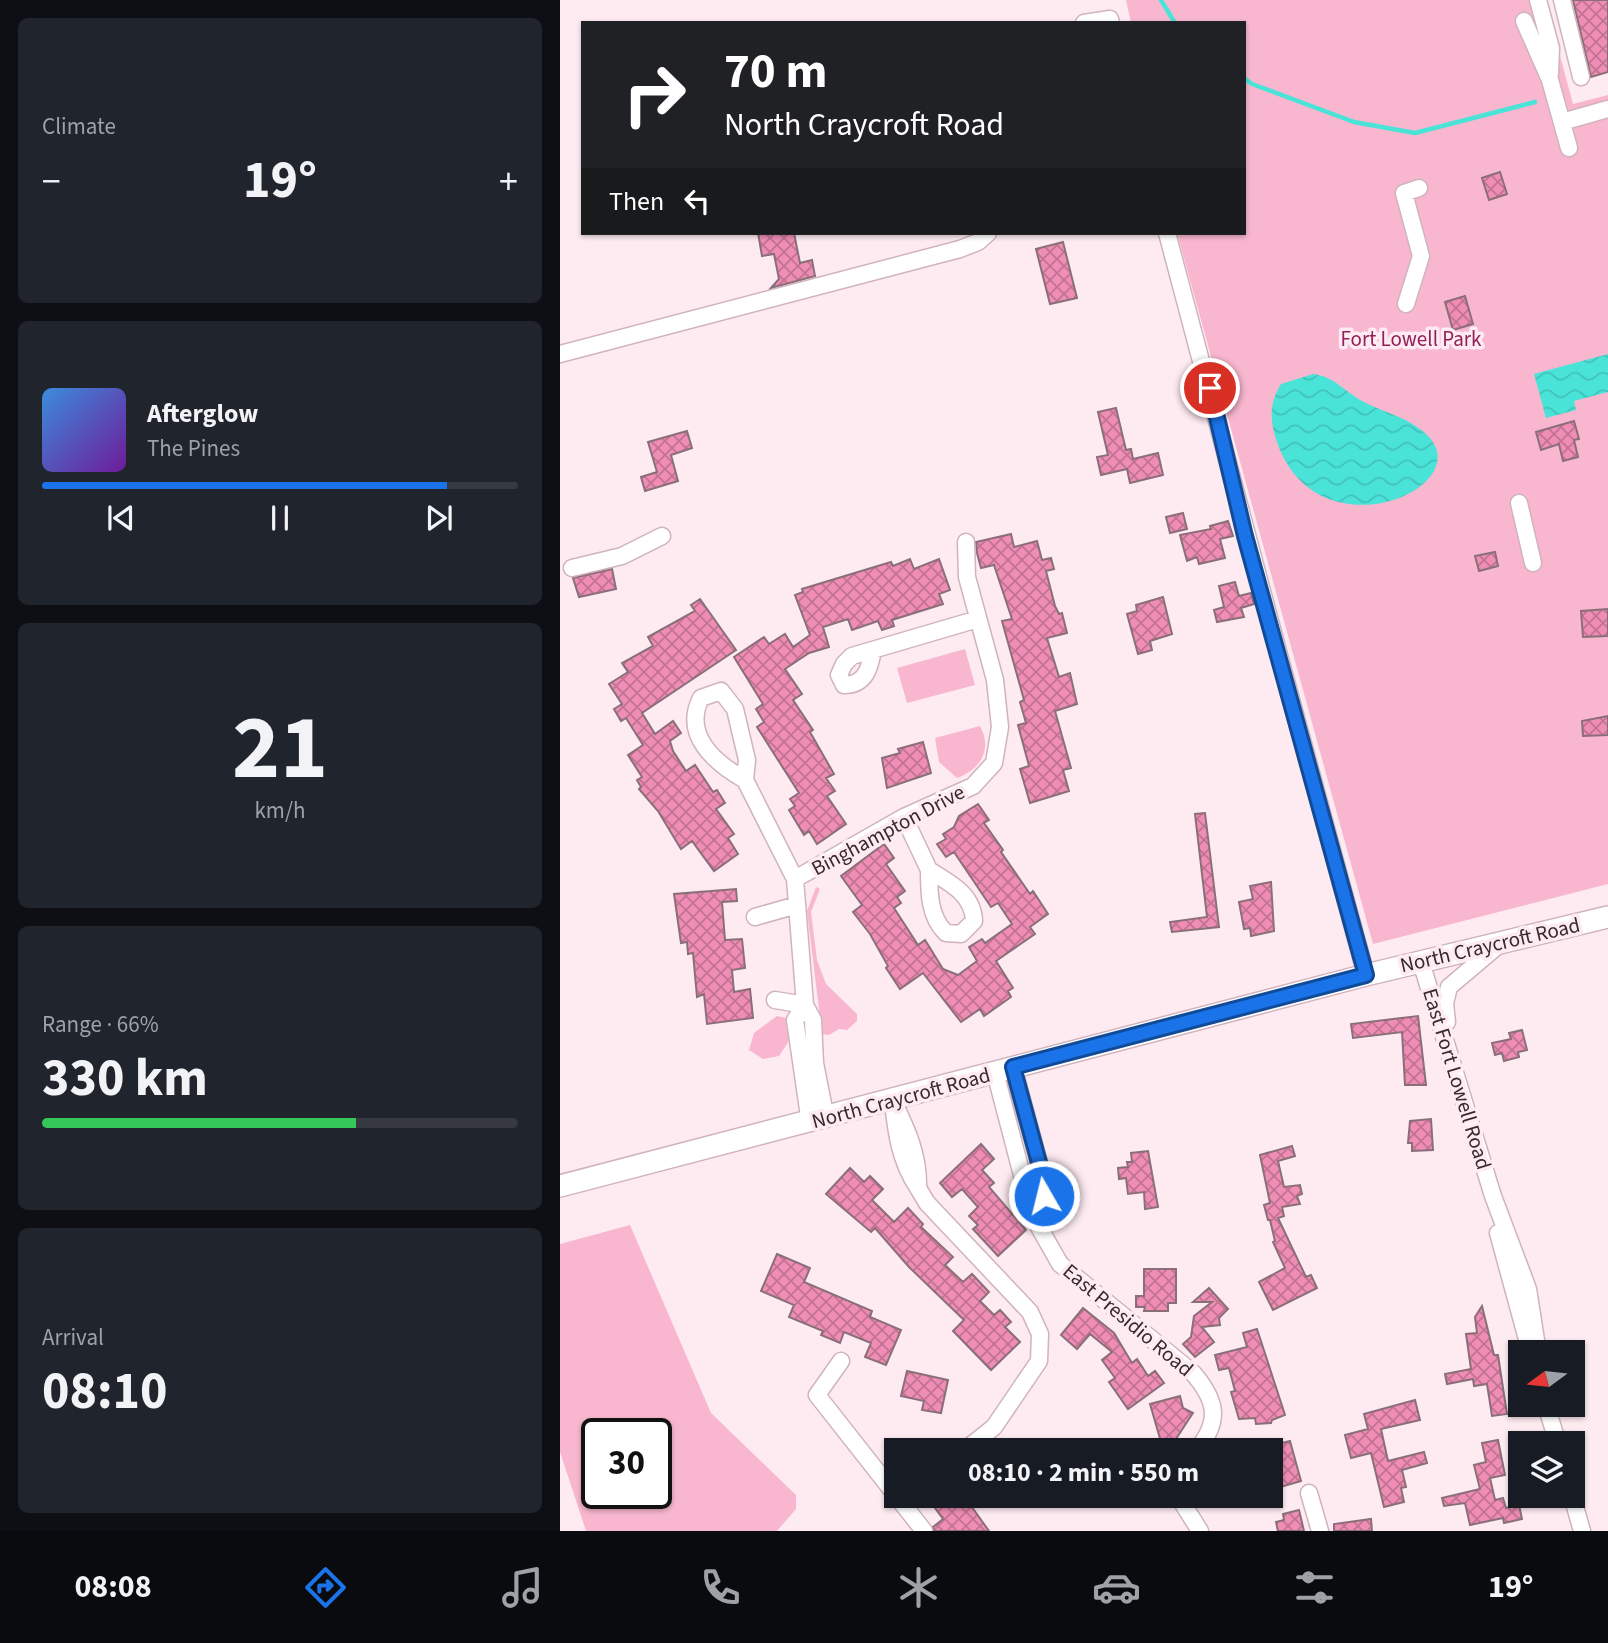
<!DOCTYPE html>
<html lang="en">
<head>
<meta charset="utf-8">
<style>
	body { margin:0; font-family:"Source Sans 3",sans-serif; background:#20242c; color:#f1f3f6; height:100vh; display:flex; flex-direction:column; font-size:26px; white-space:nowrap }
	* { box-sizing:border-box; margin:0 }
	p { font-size:23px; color:#9ea1a6 }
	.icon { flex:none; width:38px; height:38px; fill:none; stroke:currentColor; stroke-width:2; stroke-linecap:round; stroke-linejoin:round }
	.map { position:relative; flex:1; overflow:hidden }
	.side { display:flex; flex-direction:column; gap:18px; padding:18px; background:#0d0f14; width:560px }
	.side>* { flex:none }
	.banner { position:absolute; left:21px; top:21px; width:665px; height:214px; border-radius:0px; box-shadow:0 2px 5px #0004; background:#202124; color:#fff; overflow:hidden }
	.needle { width:46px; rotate:255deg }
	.buttons { position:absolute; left:948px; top:1340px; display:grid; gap:14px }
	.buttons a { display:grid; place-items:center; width:77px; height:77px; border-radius:0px; background:#171b24; box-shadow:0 2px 5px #0004; font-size:35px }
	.speed { position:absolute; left:21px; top:1418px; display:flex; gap:14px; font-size:35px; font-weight:700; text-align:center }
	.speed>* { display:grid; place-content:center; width:91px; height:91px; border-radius:50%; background:#171b24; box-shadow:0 2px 5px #0004; line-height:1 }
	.speed .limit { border:4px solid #111; border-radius:10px; background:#fff; color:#111 }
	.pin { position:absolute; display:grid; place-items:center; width:60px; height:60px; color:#fff; margin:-30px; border:4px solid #fff; border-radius:50%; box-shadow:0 2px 7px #0007 }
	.me { position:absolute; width:77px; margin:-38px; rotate:352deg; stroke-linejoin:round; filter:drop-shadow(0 0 5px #0008) }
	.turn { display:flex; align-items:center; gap:24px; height:147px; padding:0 28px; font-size:32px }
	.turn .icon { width:91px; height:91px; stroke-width:2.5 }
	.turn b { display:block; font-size:49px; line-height:60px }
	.then { display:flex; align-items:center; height:66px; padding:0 28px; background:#0003; gap:14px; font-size:26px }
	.big { font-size:52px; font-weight:700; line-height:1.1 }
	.side .widget { flex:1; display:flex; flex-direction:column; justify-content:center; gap:10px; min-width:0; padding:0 24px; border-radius:10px; background:#20242c }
	.side .dial { align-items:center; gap:0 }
	.dial b { font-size:91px; line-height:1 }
	.song { display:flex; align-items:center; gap:21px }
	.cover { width:84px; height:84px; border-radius:10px; background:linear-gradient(135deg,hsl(210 70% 55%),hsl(280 70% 35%)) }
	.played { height:7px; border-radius:4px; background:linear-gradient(90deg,#1a73e8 85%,#363941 85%) }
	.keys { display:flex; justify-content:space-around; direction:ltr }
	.heat { display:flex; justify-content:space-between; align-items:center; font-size:38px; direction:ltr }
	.charge { height:10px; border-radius:5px; background:linear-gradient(90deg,#34c759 66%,#363941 0) }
	.trip { position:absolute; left:324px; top:1438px; width:399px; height:70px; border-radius:0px; background:#171b24; box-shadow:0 2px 5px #0004; font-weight:700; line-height:70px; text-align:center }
	.dock { display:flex; height:112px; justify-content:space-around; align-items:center; background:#090b0e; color:#9ea1a6 }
	.dock .icon { width:49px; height:49px }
	.dock .active { color:#1a73e8 }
	.dock b { font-size:32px; color:#f1f3f6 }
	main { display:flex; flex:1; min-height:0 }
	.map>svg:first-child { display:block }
	.green { fill:#f8b7cf; fill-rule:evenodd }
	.water { fill:url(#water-waves) }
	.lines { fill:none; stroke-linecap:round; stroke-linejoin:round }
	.stream { stroke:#4ae3d8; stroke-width:4.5 }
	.building { fill:url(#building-cross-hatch); stroke:#8a6f79; stroke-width:2 }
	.minor-casing { stroke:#d0b3bd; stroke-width:19 }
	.major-casing { stroke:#d0b3bd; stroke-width:24 }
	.minor { stroke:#fff; stroke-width:16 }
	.major { stroke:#fff; stroke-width:21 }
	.route-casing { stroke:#114b97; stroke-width:18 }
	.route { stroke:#1a73e8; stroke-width:12 }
	.labels { text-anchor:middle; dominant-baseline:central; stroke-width:7; stroke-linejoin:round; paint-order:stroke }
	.park-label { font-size:21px; fill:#912059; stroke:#feebf2 }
	.street-label { font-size:21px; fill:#352a2e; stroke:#feebf2 }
</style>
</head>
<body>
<main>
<section class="side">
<div class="widget"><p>Climate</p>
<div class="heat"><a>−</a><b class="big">19°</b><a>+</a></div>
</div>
<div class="widget">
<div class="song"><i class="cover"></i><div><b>Afterglow</b><p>The Pines</p></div></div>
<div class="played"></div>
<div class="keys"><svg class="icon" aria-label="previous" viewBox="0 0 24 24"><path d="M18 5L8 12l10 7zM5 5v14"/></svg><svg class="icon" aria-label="pause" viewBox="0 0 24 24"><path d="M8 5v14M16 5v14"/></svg><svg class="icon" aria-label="next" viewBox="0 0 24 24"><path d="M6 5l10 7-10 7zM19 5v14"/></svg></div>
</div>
<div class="widget dial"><b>21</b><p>km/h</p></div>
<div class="widget"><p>Range · 66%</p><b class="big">330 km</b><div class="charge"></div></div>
<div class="widget"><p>Arrival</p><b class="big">08:10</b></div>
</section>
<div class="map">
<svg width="1048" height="1531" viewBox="0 0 1048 1531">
	<defs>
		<pattern id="water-waves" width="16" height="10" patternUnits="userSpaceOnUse" patternTransform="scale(1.75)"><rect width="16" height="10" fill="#4ae3d8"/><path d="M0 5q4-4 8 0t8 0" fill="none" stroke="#41c3ba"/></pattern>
		<pattern id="building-cross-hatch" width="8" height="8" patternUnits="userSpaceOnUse" patternTransform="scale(1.75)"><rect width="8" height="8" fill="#ef8db5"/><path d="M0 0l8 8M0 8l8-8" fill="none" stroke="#c27394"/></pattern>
	</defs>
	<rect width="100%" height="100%" fill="#feebf2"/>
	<path class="green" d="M566 0H985L1013 104 1048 95V884L813 944 617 233H684V23H571Z
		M405 649 415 685 347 703 337 668Z
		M420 726C433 749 420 770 397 778L379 762 375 738Z
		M256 887 260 889 251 912 257 960 266 984 297 1014V1021L287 1030 279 1029 269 1035 262 1034 247 911Z
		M217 1016 226 1018 229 1041 219 1056 203 1059 189 1050 194 1033Z
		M70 1225 151 1413 236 1495V1509L217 1531H26L0 1452V1244ZM37 1433H96V1493H37Z"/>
	<path class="water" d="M1048 354V392L1014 401 1016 410 986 418 974 374Z
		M753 374C774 376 786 393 804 402 821 411 840 415 857 427 937 479 762 563 718 445 710 423 708 405 721 384Z"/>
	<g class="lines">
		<path class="stream" d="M601 0 615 23
			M684 78 692 84 794 122 855 133 975 102"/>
	</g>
	<path class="building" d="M1013 0H1048V72L1031 77Z
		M940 172 947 194 929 200 922 178Z
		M198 233H234L240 263 252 260 255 276 211 288 219 279 214 254 202 256Z
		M503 242 517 298 490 304 476 249Z
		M905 296 913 324 893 330 885 302Z
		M556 408 566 450 571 449 573 459 598 453 603 475 570 483 567 469 541 475 537 457 548 455 538 412Z
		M1014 421 1019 439 1014 440 1018 457 1003 461 999 444 981 450 976 432Z
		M127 431 132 448 111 455 118 481 85 491 81 477 97 472 88 442Z
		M623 513 627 529 610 533 606 517Z
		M668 521 673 536 660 539 665 558 639 564 637 557 627 561 620 535 651 529 650 526Z
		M451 534 454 547 477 541 482 560 491 558 494 569 486 571 495 606 499 614 502 613 507 633 487 638 499 677 510 673 517 704 495 711 511 768 503 770 509 791 470 803 460 769 469 766 458 725 466 723 460 702 464 700 442 621 452 619 434 565 421 568 417 553 416 542Z
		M935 552 938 566 919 571 915 556Z
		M350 559 354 569 379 559 390 590 379 594 383 604 332 620 334 626 322 630 318 621 292 630 288 619 263 627 269 647 249 653 225 669 242 694 233 700 253 730 250 732 274 774 266 778 275 791 267 796 286 824 257 844 249 831 244 835 229 810 235 806 230 799 239 793 197 727 204 722 196 709 203 704 174 657 204 637 209 644 225 634 233 647 250 635 235 595 243 592 242 589 331 562 333 566Z
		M52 569 56 589 19 597 13 578Z
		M675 582 679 596 691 593 694 604 681 608 684 617 657 622 654 610 664 607 659 586Z
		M603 597 612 634 590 641 592 650 578 654 567 614 577 611 576 605Z
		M140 599 176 650 82 713 95 734 113 721 121 733 110 741 113 751 126 771 135 765 153 792 157 790 165 803 156 809 174 834 168 838 178 854 154 871 132 841 121 849 98 811 79 789 81 787 77 780 82 777 68 755 83 745 66 718 61 721 54 709 62 704 49 684 68 672 62 663 93 646 88 637 135 611 131 605Z
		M1048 609V636L1023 637 1021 611Z
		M1048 716V735L1023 736 1022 721Z
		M363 742 371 773 327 788 322 758 340 753 338 749Z
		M418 804 429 820 424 823 443 850 441 852 470 894 473 891 488 914 470 927 475 934 436 961 453 988 448 991 451 997 424 1016 420 1009 401 1022 363 973 340 989 326 968 328 966 310 934 293 912 302 905 281 876 324 844 334 858 326 864 345 891 337 897 341 903 334 908 358 945 365 940 383 969 398 975 417 961 409 947 422 939 425 943 452 924 438 903 431 907 394 852 386 857 377 844 386 839 383 834 394 827 399 816Z
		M645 813 659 927 612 932 610 922 647 917 635 814Z
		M711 882 714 931 691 936 690 928 684 929 679 902 693 899 690 886Z
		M176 889 177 901 162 902 165 940 182 939 185 968 172 970 174 992 190 989 193 1018 147 1024 144 994 137 997 133 953 128 954 127 942 121 943 114 894Z
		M858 1016 866 1085H845L842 1032 793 1038 791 1024Z
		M962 1030 967 1050 958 1052 959 1057 944 1061 942 1053 935 1055 932 1043 951 1039 949 1033Z
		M871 1119 873 1150 852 1151V1143H848L850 1121Z
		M421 1144 434 1159 422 1170 434 1183 429 1187 466 1230 438 1256 413 1229 418 1225 409 1216 418 1207 402 1189 392 1197 380 1183Z
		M732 1146 735 1156 718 1161 724 1187 740 1185 742 1194 737 1196 740 1204 722 1207 724 1216 718 1218 746 1277 751 1275 757 1288 713 1310 699 1282 725 1268 713 1242 715 1241 710 1220H708L704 1205 710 1203 700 1155Z
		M588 1151 598 1207 585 1209 584 1192 568 1194 566 1178 559 1179 558 1168 568 1167 567 1162H572L571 1153Z
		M290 1168 304 1182 310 1176 323 1189 312 1200 334 1222 348 1208 363 1224 361 1227 393 1257 385 1265 403 1282 412 1274 429 1292 420 1301 434 1315 440 1310 451 1322 445 1327 460 1342 431 1370 393 1331 404 1320 349 1267 315 1228 311 1232 266 1194Z
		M217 1254 250 1268 244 1282 312 1311 310 1317 341 1330 326 1365 305 1357 311 1343 284 1332 280 1343 261 1335 263 1331 229 1317 234 1305 201 1291Z
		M584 1269H616V1303H608V1311H584L585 1307H576V1296H584Z
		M649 1288 668 1309 659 1318 660 1325 642 1327 654 1342 635 1357 623 1344 631 1337 634 1316 652 1302H633Z
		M922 1306 934 1355H938L947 1414 932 1416 927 1384 914 1386 913 1379 887 1384 885 1374 911 1369 906 1334 917 1333 915 1317Z
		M523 1308 554 1333 572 1363 577 1359 588 1376 595 1371 604 1383 568 1409 549 1382 555 1378 542 1360 552 1352 530 1334 517 1349 501 1335Z
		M697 1329 725 1415 712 1420 711 1423 696 1424 695 1418 679 1419 671 1392 675 1391 669 1368 659 1370 655 1355 687 1347 683 1333Z
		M347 1371 388 1380 381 1413 362 1410 364 1401 341 1396Z
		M620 1396 623 1408 633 1413 608 1451H596L601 1442 590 1404Z
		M855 1400 860 1420 821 1429 828 1461 864 1452 867 1463 842 1470 846 1487 841 1488 844 1502 824 1507 811 1453 791 1458 785 1435 808 1429 804 1414Z
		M938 1440 945 1475 930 1478 935 1500 943 1498 946 1508 959 1505 962 1519 944 1523 943 1518 910 1525 905 1503 884 1506 882 1498 920 1489 914 1465 926 1462 922 1443Z
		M730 1441 741 1481 710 1490V1446Z
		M382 1496H404L429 1531H374L373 1527 383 1519 372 1504Z
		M739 1510 744 1531H718L716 1522 724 1520 723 1514Z
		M811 1519 812 1531H774V1524Z"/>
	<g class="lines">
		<g class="minor-casing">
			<path id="minor" d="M978 0 991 48 990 74
				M1002 0 1021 77
				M964 21 990 80 1009 148
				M524 23 550 19 551 23
				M1002 122 1048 109
				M607 233C672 481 738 728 806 975
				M846 304 861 256 844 193 859 188
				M0 354 400 249 418 242 428 233
				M959 503 973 563
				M12 568 62 556 102 536
				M313 650C310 667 306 685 284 685L279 675 284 664 292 656 418 619
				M185 780C155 763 122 735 141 698L161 691 175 709 187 760 185 780 235 879 245 1005 215 1000
				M344 817 369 870
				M369 870C390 883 413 894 414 921L401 934 386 933C369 917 369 892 369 870Z
				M235 879 344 817 413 786 434 763 440 727 435 680 407 577 406 542
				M195 917 237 905
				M861 962 933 1196 968 1289 978 1353
				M887 1022 885 1003 889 987 941 943
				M453 1067 484 1181 479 1224
				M435 1072 468 1198 479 1227 500 1264 633 1373C657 1401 661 1421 636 1451
				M333 1101C347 1129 359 1156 358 1188 340 1161 336 1133 333 1101Z
				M250 1123 235 1020 245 1005 253 1020 255 1063 266 1119
				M358 1188 367 1203 470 1312 480 1334 479 1361 434 1427 404 1451
				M938 1233 968 1343
				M281 1361 257 1395 364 1531
				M986 1405 998 1444
				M749 1493 760 1531
				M618 1496 640 1531
				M1012 1496 1022 1531"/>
		</g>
		<g class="major-casing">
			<path id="major" d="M0 1186 806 975 1048 917"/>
		</g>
		<use href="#minor" class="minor"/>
		<use href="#major" class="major"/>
	</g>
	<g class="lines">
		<g class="route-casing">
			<path id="route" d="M484 1196V1181L453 1067 806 975 685 536 650 388"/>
		</g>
		<use href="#route" class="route"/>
	</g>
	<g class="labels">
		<g class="park-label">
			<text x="851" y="339">Fort Lowell Park</text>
		</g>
		<g class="street-label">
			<text transform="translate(328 830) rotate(-28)">Binghampton Drive</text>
			<text transform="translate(930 945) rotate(-13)">North Craycroft Road</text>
			<text transform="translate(897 1079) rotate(73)">East Fort Lowell Road</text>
			<text transform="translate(341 1098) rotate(-15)">North Craycroft Road</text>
			<text transform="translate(568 1320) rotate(40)">East Presidio Road</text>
		</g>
	</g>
</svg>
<div class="buttons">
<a><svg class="needle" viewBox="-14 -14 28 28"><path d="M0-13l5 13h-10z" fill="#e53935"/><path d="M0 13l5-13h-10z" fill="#9ea1a6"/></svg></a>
<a><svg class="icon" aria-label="layers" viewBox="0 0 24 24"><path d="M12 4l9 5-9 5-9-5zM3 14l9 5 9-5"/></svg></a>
</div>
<div class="speed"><div class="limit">30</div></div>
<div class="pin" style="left:650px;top:388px;background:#d93025"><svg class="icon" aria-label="arrive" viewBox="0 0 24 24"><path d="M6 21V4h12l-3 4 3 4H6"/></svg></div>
<svg class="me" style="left:484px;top:1196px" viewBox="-20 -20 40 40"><circle r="17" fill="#1a73e8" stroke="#fff" stroke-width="3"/><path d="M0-11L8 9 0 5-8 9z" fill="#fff"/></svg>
<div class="trip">08:10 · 2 min · 550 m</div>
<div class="banner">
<div class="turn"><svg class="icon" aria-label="right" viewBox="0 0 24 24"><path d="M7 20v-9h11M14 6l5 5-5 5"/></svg><div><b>70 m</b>North Craycroft Road</div></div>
<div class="then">Then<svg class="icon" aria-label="left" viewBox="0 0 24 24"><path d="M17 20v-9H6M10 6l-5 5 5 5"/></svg></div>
</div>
</div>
</main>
<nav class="dock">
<b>08:08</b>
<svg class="icon active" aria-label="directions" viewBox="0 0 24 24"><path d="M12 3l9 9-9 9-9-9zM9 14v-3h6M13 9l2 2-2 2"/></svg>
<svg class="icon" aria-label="music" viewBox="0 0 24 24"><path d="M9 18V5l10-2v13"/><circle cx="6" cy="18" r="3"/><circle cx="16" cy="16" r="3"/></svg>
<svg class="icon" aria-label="phone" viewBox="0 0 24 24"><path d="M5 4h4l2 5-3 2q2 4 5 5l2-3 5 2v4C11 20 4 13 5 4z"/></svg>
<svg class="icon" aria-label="climate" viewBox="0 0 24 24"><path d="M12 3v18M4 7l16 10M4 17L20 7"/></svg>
<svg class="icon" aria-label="car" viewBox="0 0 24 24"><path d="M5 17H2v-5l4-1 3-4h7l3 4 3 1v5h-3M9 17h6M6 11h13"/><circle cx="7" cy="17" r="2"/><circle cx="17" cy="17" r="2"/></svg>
<svg class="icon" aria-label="filters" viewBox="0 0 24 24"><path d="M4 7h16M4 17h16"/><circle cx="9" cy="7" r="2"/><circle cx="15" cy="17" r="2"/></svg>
<b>19°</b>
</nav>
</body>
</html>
